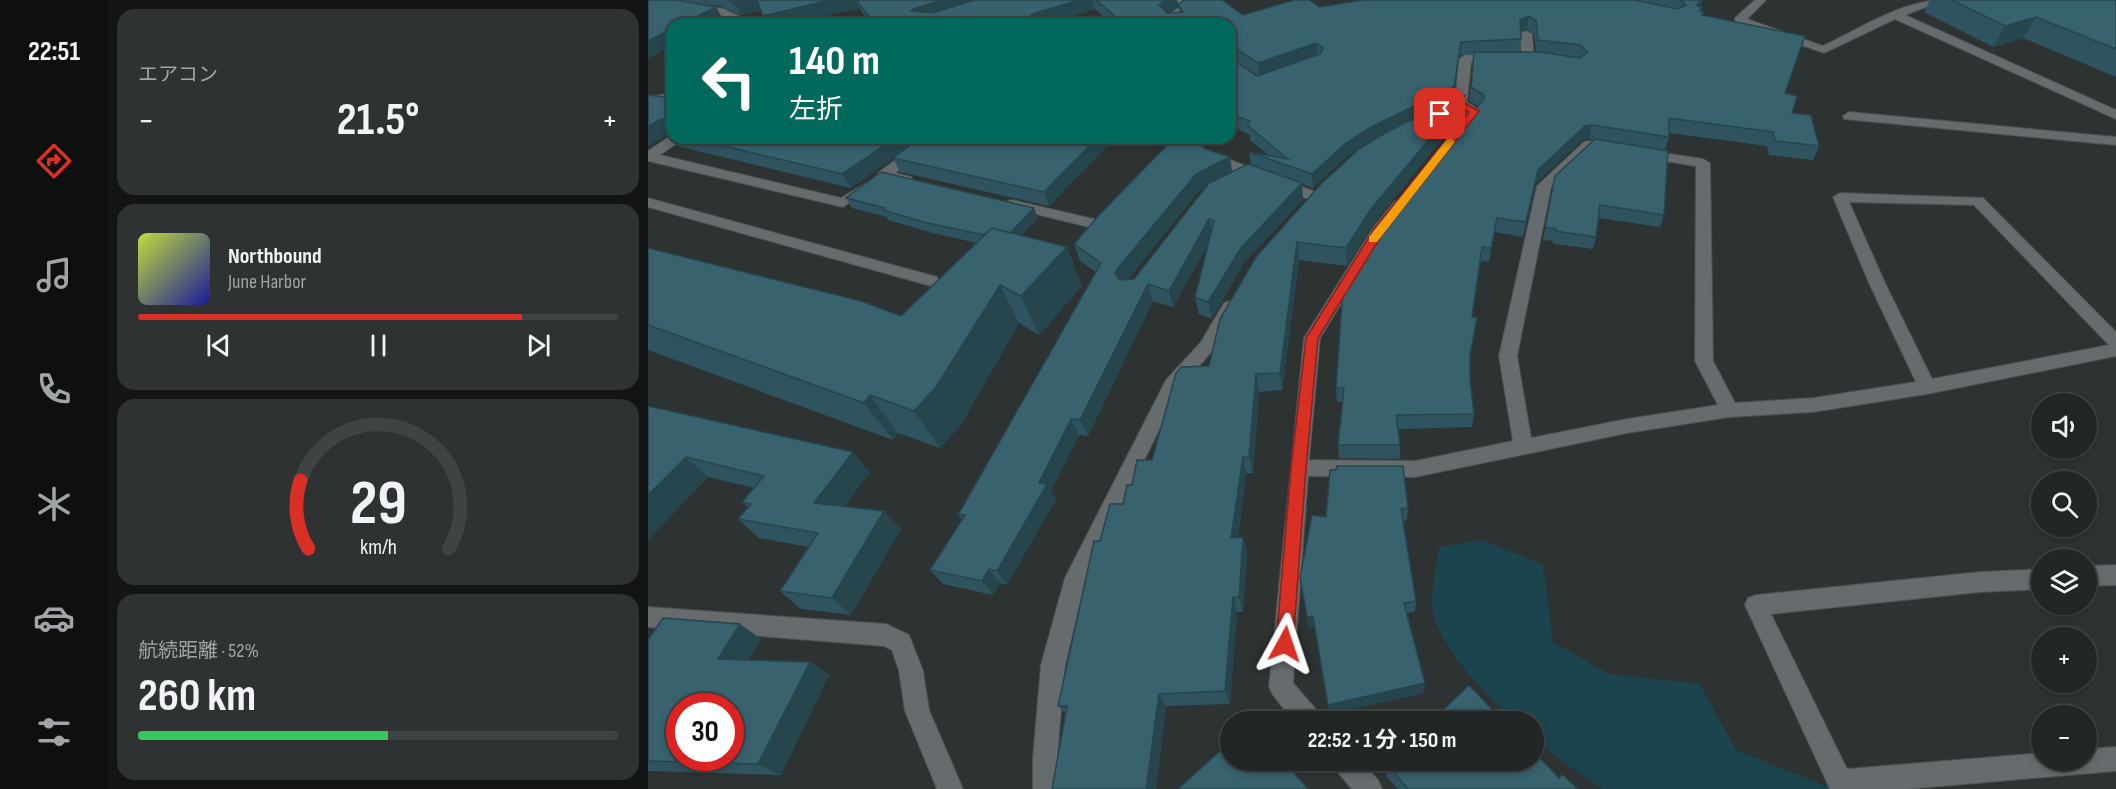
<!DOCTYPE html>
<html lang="ja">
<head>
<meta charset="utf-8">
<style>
	body { margin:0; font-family:"Sofia Sans Condensed","Noto Sans JP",sans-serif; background:#2e3232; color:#f1f3f6; height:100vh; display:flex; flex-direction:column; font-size:22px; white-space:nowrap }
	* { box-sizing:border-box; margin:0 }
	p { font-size:20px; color:#a2a5a7 }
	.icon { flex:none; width:33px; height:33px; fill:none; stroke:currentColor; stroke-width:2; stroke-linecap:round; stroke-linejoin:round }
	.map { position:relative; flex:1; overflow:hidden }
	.drawer { display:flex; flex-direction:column; gap:9px; padding:9px; background:#131515; width:540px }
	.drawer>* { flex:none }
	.top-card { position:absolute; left:18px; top:18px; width:570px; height:126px; border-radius:18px; box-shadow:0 3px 9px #0003,0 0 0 2px #3f4343; background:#00695c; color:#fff; overflow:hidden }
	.tools { position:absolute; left:1383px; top:393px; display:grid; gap:12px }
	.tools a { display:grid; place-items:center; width:66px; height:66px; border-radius:50%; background:#222626; box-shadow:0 3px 9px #0003,0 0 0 2px #3f4343; font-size:30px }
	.speed { position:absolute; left:18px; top:693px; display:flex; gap:12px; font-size:30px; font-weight:700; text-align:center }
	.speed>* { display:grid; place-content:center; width:78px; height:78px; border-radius:50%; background:#222626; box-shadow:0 3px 9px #0003,0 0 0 2px #3f4343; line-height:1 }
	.speed .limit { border:9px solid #d22; background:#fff; color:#111 }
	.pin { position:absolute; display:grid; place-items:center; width:51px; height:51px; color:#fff; margin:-26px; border-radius:12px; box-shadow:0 3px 9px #0006 }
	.me { position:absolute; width:66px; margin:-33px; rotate:5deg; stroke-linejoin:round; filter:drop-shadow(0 0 4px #0008) }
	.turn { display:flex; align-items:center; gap:21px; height:126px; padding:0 24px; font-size:27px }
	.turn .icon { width:78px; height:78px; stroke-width:2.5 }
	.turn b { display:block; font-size:42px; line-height:51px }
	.big { font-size:45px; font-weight:700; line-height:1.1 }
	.drawer .widget { flex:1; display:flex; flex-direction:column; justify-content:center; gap:9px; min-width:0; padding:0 21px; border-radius:18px; background:#2e3232 }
	.drawer .dial { align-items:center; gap:0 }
	.dial svg { height:156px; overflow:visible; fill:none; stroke:#3f4343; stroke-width:7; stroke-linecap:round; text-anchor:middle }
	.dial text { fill:#f1f3f6; stroke:none }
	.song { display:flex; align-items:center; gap:18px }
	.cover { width:72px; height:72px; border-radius:9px; background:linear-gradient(135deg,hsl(70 70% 55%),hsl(240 70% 35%)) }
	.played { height:6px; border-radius:3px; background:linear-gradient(90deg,#d93025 80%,#3f4343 80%) }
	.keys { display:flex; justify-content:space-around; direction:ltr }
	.heat { display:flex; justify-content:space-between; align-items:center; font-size:33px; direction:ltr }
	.charge { height:9px; border-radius:4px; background:linear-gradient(90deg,#34c759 52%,#3f4343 0) }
	.trip { position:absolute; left:572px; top:711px; width:324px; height:60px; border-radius:30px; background:#222626; box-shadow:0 3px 9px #0003,0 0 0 2px #3f4343; font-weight:700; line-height:60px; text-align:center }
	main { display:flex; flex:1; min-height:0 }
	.menu { display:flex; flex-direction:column; width:108px; justify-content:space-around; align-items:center; background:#0e0f0f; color:#a2a5a7 }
	.menu .icon { width:42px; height:42px }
	.menu .on { color:#d93025 }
	.menu b { font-size:27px; color:#f1f3f6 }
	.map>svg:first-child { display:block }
	.green { fill:#1c444f }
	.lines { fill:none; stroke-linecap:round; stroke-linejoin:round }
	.minor-casing { stroke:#4b5051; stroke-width:2 }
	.minor { fill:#666b6d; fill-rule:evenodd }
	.wall { fill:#2f545f; fill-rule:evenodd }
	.shaded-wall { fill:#26454d }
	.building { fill:#37626e; stroke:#26454d; stroke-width:1.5; fill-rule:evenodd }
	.route { fill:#d93025; stroke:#8d1f18; stroke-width:1.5 }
	.slow { fill:#f59e0b }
</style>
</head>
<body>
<main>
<nav class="menu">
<b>22:51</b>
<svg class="icon on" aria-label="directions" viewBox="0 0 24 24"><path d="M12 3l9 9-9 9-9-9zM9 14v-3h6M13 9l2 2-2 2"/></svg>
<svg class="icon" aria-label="music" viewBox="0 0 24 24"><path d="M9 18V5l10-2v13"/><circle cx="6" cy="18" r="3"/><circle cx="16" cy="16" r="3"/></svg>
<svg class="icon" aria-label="phone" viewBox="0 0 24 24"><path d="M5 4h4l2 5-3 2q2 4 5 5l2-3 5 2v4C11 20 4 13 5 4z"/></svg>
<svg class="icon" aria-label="climate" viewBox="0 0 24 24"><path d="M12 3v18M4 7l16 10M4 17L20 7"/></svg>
<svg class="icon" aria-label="car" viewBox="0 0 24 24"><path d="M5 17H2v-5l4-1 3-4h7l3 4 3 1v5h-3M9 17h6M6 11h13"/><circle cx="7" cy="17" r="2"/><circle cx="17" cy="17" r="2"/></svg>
<svg class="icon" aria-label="filters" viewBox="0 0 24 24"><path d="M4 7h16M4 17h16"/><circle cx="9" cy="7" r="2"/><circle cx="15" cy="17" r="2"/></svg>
</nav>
<section class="drawer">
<div class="widget"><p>エアコン</p>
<div class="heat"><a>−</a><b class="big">21.5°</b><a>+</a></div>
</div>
<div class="widget">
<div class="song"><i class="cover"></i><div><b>Northbound</b><p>June Harbor</p></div></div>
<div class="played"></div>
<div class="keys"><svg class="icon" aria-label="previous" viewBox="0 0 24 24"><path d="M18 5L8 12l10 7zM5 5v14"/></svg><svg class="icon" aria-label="pause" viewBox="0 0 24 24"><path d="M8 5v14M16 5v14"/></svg><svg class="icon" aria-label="next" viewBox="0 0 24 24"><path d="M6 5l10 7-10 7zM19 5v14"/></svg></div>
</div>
<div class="widget dial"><svg viewBox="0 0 100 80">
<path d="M14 69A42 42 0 1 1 86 69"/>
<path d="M14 69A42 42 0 0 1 10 34" stroke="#d93025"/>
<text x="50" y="56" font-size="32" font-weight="700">29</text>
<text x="50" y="72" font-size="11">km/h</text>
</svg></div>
<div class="widget"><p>航続距離 · 52%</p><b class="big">260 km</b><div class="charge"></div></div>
</section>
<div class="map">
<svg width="1468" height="789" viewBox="0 0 1468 789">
	<rect width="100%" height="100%" fill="#2d3233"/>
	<path class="green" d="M834 540 895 565 905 642 961 674 1052 684 1088 750 1185 789H955L912 760 885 737V722L867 721C841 699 787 642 784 607 783 588 789 565 791 547Z"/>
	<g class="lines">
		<g class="minor-casing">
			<path id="minor" d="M528 0H539L544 6 529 18 536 24H523L516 18 533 6Z
				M1107 0H1118L1099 19 1175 46C1213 28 1254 0 1296 0L1257 15 1468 110V119L1247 19 1176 53 1087 22V18Z
				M46 3 76 9 107 24H92L69 14 42 8V4Z
				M878 31 884 34 886 59 880 63 874 59 872 34Z
				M850 54 854 56V60L823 62 819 102 833 111 817 132H807L805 129 819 112 807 104 811 59 817 55Z
				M24 93V101L0 105V97Z
				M1201 112 1468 137V145L1196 119 1195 116Z
				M24 135V138H36L12 155 193 198 218 183 225 187 195 207 0 161V151Z
				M278 138H294L247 173 263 177 265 180 263 183 258 184 231 178 229 175 231 172Z
				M497 138H521L534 141 536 144 523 159 518 160 511 156 520 146 499 141Z
				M941 141 971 146 973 149 966 153 944 149 903 187 869 356 883 438 979 419 1070 405 1047 361 1048 166 991 157 989 154 996 150 1055 159 1062 163 1065 361 1087 403 1165 398 1268 382 1221 283 1185 197 1192 193 1335 198 1468 332V356L1279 394 1165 412 1082 417 979 433 767 477 660 476 645 683 671 713 674 722H646L625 695 621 687 656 338 725 228 747 201H757L759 204 736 234 672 338 661 460 767 461 865 441 851 356 889 186 936 142ZM1201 202 1326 205 1461 345 1284 379 1237 283Z
				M561 152 673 194 675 197 668 201 663 200 556 159 554 156Z
				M0 198 289 277 291 281 289 285 283 286 0 207Z
				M364 200 450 220 459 210 464 208 471 213 458 228 453 230 359 207 357 204 359 201Z
				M582 301 588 303 590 307 565 350 531 389 438 579 417 665 409 758 411 789H385V758L393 665 417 578 518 380 553 342 576 303Z
				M1468 565V585L1438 586V566Z
				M1394 569V589L1332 592 1123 614 1199 769 1394 753V760H1438V749L1468 747V771L1259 789H1182L1097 605 1100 598 1108 595 1332 572Z
				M0 607 238 624 261 635 275 671 281 710 315 789H289L257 711 251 671 244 650 236 646 0 627Z
				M684 760H713L730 780 734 789H704L687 769Z"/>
		</g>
		<use href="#minor" class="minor"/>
	</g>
	<path class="wall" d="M0 0H529L530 6 521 13 531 12 530 5 595 15 672 7 715 0H1055L1052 7 1055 15 1137 93 1144 113 1171 146 1165 160 1121 155 1119 146 1021 133V137L1017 150 1016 215 1012 227 951 218 948 237 945 249 905 244V241L895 240 907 176 947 140 941 139 934 140 887 184 875 237 847 232 841 262 833 261 824 317 829 318 822 361V380L826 414 824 427 750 429 752 445V459L691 458 690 445 695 402H689L688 388 830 106 821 101 826 55H811L805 99 817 96 815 113 723 227 699 266 651 260 634 390 611 392 605 473H598L590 538 595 537 599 553 595 612H589L582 704 518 706 508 789H404L418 714 410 706 452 541 475 504 484 485 504 460 561 366 572 319 725 140 698 157 665 188 654 184 655 200 595 264 564 319 551 314 547 297 560 244 525 307 505 301 440 436 431 435 403 491 408 499 359 585 352 583 345 595 295 584 282 570 314 520 310 515 448 272 432 261 426 244 558 149 582 157 584 172 603 165 601 152 621 156 602 140V135L593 131 582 122V58L609 76H610L582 57V24H464L447 9 401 24H223L211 8 143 24H120L113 10 93 15 72 6 38 2 75 19 24 24V46L0 58ZM879 29 886 34 888 52H872L873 39V32ZM558 187 486 279H480L551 191Z
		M1282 0H1468V77L1375 38 1345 47 1276 12Z
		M24 98V138H467L401 206 252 172 245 158 203 188 29 146 20 135 6 142Z
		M198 198 390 218 373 236 434 286 391 335 371 323 313 425 292 448 250 433 245 440 0 350V248L253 316 329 243 285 233 240 220 239 217 204 208Z
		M0 406 222 472 196 506 253 529 203 615 153 609 132 591 161 547 111 538 90 519 100 507 94 502 106 488 60 477 0 540Z
		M760 508 759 520 755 521 768 601 767 612 759 613 777 683 775 693 681 714 666 626 661 628 652 577 678 517Z
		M113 639 100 660 162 662 181 675 133 775 0 771V640Z
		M739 764 911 778 930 789H750L738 776Z"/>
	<path class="shaded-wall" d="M92 0H110L115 9 93 15 85 2Z
		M182 0H207L211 8 143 24H120L115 16Z
		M294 0H341L269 24 263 11 265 9Z
		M431 0H444L447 9 401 24H371L385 14Z
		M517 0H529L530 6 514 18 511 5Z
		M1052 0H1055L1045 19 1049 6Z
		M68 7 75 19 66 24H34Z
		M881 16 879 29 870 33 872 20Z
		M1388 17 1375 38 1345 47 1357 26Z
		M24 29V46L0 58V41Z
		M813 42 805 101 725 140 698 157 665 188 664 174Z
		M668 43 669 56 611 76 610 63Z
		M817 96 815 113 723 227 699 266 698 248 723 209Z
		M14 119 24 133 18 132 20 135 0 146V126Z
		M944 125 941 139 934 140 887 184 875 237 890 170 937 126Z
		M247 138H274L203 188 194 174Z
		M449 138H467L401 206 396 192Z
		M582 157 584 173 551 191 475 285 467 274 470 268 548 174Z
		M654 183 655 200 595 264 564 319 560 302 593 248Z
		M386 208 390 218 360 249 355 239Z
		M849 218 847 232 841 262 843 248Z
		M561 219 565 236 525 307 521 291Z
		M649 242 651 260 634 390 632 373Z
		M419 247 434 286 391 335 373 296Z
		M500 284 505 301 440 436 432 420Z
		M352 285 371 323 313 425 292 448 266 411Z
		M829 318 827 332 820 369 822 355Z
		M608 374 611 392 605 473 601 457Z
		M222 395 250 433 245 440 216 403Z
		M423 419 431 435 403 491 408 499 359 585 349 571 391 483Z
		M205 452 222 472 185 522 166 503Z
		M38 457 60 477 0 540V495Z
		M595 457 598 473 588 553 583 538Z
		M236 511 253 529 203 615 184 598Z
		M595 537 599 553 595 612 591 597Z
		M341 569 352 583 345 595 334 581Z
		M585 597 589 612 582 704 577 691Z
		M665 616 666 626 661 628 659 617Z
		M92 624 113 639 92 673 70 659Z
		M162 662 181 675 133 775 110 764Z
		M777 683 775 693 681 714 680 705Z
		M511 694 518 706 508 789H498Z"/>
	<path class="building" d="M0 0H29L68 7 34 24H24V29L0 41Z
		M80 0H92L85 2Z
		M109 0H182L115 16Z
		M208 0H294L265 9 263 11 284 13 327 0H431L385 14 371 24H227Z
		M448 0H517L511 5 519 13 535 12 530 5 536 0H574L595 15 646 0H661L672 7 715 0H986L1030 9 1038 5 1032 0H1052L1049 6 1054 7 1052 11 1056 12 1054 15 1157 36 1137 93 1149 96 1144 113 1163 115 1171 146 1127 141 1125 132 1021 118V137L944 125 937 126 890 170 878 222 849 218 843 248 834 247 824 317 829 318 822 355V380L826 414 748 415 752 445H690L696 388H688L695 289 738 221 836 99V95L823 87 826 52H893L931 58 940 52 932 45 890 40 888 21 881 16 872 20 873 39 813 42 806 87 725 126 698 143 664 174 601 152 640 159 600 126 602 121 590 117 582 110V58L609 76 672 54 675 48 668 43 610 63 582 45V24H476Z
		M1304 0H1468V49L1388 17 1357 26Z
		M814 94 817 96 723 209 698 248 649 242 632 373 608 374 601 457H595L583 538 595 537 591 597H585L577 691 511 694 498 789H404L419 706H410L446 541H452L462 504H475L479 485H484L489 460H504L528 373 533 367 561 366 572 319 608 257 673 184 711 149 737 133Z
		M0 95 24 98V122H16L14 119 0 126Z
		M24 128V133L18 132Z
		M43 138H247L194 174Z
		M272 138H449L396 192 245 158Z
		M526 138H541L558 149 582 157 548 174 470 268 467 274 472 280 486 279 561 183 600 164 654 183 593 248 560 302 547 297 566 221 561 219 521 291 500 284 432 420 423 419 391 483 399 484 349 571 341 569 334 581 282 570 317 515H310L453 263 426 244 452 214Z
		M947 139 1020 151 1016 215 952 205 948 237 907 231 908 229 897 227 907 176Z
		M233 172 386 208 362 233 344 228 336 235 279 223 235 210 237 208 198 198Z
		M344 228 419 247 373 296 352 285 288 387 266 411 222 395 216 403 0 325V248L213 301 253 316Z
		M0 406 205 452 166 503 236 511 184 598 132 591 170 533 90 519 103 504 94 502 116 476 38 457 0 495Z
		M689 466H755L760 508 753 509 768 601 756 603 777 683 680 705 665 616 659 617 652 577 664 515 678 517 682 470H688Z
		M15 618 92 624 70 659 162 662 110 764 0 761V640ZM32 706H82V758H32Z
		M821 685 856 722H783Z
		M572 751 582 753V760H635L660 789H530Z
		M885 751 911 778 914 774 930 789H760L739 764 742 760H885Z"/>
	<path class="route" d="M813 101 831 111 735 233 670 338 658 468 645 644 643 649 637 652 631 649 628 644 643 468 658 338 726 229 821 112 813 108 796 116 788 114Z"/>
	<path class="slow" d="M802 138 807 141 806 143 729 242H721V237L799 139Z"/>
</svg>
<div class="tools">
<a><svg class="icon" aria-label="sound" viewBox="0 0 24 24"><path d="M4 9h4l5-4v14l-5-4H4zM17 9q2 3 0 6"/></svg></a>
<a><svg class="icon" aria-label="search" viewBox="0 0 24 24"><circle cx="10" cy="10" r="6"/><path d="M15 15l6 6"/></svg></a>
<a><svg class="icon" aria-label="layers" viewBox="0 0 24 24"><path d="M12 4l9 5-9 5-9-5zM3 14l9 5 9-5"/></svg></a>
<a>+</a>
<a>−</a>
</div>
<div class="speed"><div class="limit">30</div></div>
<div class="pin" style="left:792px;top:114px;background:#d93025"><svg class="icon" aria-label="arrive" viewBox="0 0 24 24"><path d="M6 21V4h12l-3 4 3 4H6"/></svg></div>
<svg class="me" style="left:637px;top:644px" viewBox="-20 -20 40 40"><path d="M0-17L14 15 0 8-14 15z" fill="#d93025" stroke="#fff" stroke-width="4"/></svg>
<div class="trip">22:52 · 1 分 · 150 m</div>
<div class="top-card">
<div class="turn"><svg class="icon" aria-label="left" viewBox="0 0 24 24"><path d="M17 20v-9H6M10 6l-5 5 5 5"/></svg><div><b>140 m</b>左折</div></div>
</div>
</div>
</main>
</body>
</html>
